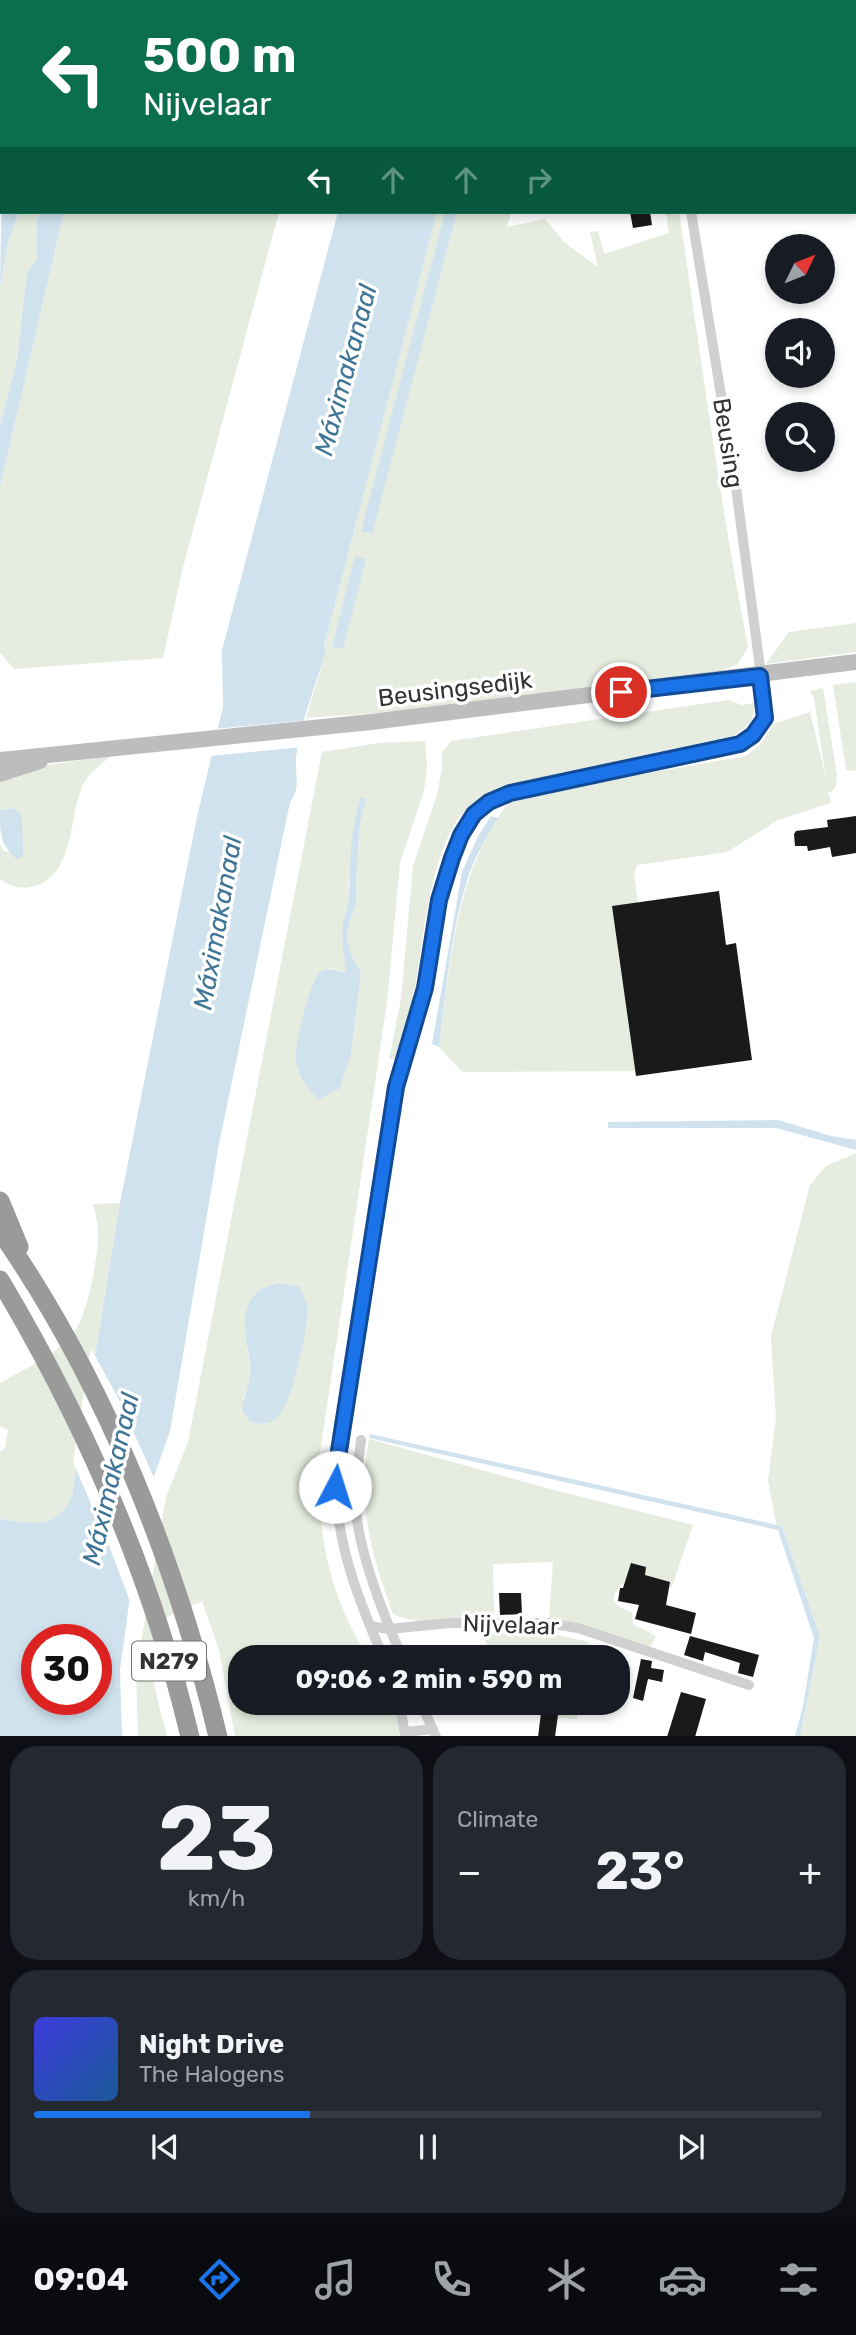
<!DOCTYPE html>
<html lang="en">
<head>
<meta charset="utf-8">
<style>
	body { margin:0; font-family:Rubik,sans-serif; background:#242831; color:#f1f3f6; height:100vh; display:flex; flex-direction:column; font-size:26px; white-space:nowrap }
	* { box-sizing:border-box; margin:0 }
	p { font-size:23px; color:#9ea1a6 }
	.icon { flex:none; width:38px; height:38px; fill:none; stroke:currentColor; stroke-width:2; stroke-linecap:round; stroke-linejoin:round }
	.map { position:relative; height:1736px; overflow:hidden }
	.details { display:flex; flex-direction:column; gap:10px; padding:10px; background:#0d0f14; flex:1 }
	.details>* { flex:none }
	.top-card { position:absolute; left:0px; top:0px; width:858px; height:214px; box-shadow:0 4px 10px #0003; background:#0b6e4f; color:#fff; overflow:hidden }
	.needle { width:46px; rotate:47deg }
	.controls { position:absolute; left:765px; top:234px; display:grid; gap:14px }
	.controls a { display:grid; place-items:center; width:70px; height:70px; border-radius:50%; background:#171b24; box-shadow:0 4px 10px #0003; font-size:35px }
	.speed { position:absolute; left:21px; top:1624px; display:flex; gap:14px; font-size:35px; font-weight:700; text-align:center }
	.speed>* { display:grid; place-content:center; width:91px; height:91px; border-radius:50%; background:#171b24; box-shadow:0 4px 10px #0003; line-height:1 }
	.speed .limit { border:10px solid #d22; background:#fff; color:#111 }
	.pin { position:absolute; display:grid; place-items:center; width:60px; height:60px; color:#fff; margin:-30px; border:4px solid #fff; border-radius:50%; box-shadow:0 2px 7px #0007 }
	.me { position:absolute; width:77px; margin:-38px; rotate:5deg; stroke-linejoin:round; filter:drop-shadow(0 0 5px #0008) }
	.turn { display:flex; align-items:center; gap:24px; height:147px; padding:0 28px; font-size:32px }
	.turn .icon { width:91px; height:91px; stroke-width:2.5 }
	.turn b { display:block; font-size:49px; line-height:60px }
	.lanes { display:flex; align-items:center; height:66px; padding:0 28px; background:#0003; justify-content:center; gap:35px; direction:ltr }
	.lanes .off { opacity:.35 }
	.big { font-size:52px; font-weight:700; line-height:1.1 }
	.details .widget { flex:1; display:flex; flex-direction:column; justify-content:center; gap:10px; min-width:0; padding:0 24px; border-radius:28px; background:#242831 }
	.details .dial { align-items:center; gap:0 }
	.dial b { font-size:91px; line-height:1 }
	.song { display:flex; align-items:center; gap:21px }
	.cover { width:84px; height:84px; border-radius:10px; background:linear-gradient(135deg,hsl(240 70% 55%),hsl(210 70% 35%)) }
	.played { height:7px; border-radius:4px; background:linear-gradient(90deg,#1a73e8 35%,#363941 35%) }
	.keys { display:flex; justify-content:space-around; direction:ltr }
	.heat { display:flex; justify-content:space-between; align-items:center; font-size:38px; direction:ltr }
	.details .tiles { flex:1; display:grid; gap:10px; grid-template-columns:1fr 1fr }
	.widget:last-child { grid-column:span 2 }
	.trip { position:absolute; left:228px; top:1645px; width:402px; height:70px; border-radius:28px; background:#171b24; box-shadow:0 4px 10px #0003; font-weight:700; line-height:70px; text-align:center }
	.tabs { display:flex; height:112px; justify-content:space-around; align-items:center; background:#090b0e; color:#9ea1a6 }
	.tabs .icon { width:49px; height:49px }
	.tabs .current { color:#1a73e8 }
	.tabs b { font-size:32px; color:#f1f3f6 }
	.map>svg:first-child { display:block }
	.green { fill:#e6ecdf; fill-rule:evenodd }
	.water { fill:#cfe2ee; fill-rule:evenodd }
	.pier { fill:#fff }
	.building { fill:#1a1a1a }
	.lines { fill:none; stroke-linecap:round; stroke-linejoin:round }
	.street { stroke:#d0d0d0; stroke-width:10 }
	.secondary { stroke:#bdbdbd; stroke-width:16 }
	.highway { stroke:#9a9a9a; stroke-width:19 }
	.route-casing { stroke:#114b97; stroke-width:18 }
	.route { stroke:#1a73e8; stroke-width:12 }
	.labels { text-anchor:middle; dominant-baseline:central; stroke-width:7; stroke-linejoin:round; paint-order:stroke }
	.shield { fill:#fff; stroke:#707070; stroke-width:2 }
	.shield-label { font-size:23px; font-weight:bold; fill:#333 }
	.street-label { font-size:24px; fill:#333; stroke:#fff }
	.water-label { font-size:26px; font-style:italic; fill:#3f7597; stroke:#fff }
</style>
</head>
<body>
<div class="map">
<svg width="856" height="1737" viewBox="0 0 856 1737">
	<rect width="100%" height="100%" fill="#fff"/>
	<path class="green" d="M110 0H337V2H110Z
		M19 212H41L36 221 37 259 27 272 17 360 0 425V288L8 242Z
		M64 212H279L182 571 163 658 14 669 0 653V487Z
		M437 212H445L362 531 371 534 457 212H511L507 227 545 219 564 242 598 267 590 232 598 231 604 254 669 233 666 212H679C701 357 720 503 748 647L738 664 712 674 390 712 306 718 326 652 324 646ZM355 557 366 559 342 649 332 646Z
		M856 623V652L766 664 789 632Z
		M856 682V771L846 770 833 685Z
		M823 688 837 775 836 786 831 793 828 791 831 803 778 820 727 852 637 865 634 874 660 1059 644 1071 462 1072 439 1047C449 971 454 891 494 824 502 812 505 803 518 796L746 756 760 745 773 724 810 712 826 779 814 698 810 691Z
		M728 700 742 705 754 703C756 723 748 725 733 736L510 784C486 792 464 806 452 829 426 878 424 944 413 997 409 1018 401 1039 395 1059H389L401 999 413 866 437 795 442 769V752L451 741Z
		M425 741 427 767 424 791 400 863 387 1002 320 1453C315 1526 328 1595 368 1657H240V1703H395L398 1716 399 1736H235L219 1650 202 1601C192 1606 174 1610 167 1619 139 1653 158 1698 167 1736L138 1737 136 1671 166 1497 188 1442 322 752 379 743ZM363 797 366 800 360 824 356 887C359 905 353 909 349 925 344 941 352 959 361 972L351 1054 340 1088 329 968 347 973 343 925 350 898 348 886ZM246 1340 266 1424 243 1399C253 1380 249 1361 246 1340Z
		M111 756C101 764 90 772 84 783 68 815 76 873 35 886 21 890 12 887 0 879V844L4 851 23 854 20 812 12 808 0 810V778L41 766Z
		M856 1153V1736H800L820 1637 782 1526 776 1524 768 1480 776 1418 771 1336 810 1185 826 1166Z
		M120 1203 72 1496C55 1532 33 1523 0 1519V1452L5 1448 8 1430 0 1426V1383C24 1369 53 1357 72 1335 87 1319 99 1254 98 1231 98 1222 95 1213 93 1204Z
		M369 1439 558 1491 693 1525 672 1586 665 1590 630 1577C612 1593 604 1603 632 1612L633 1624 656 1636 649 1649 549 1620 553 1562 493 1564 494 1618C462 1620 423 1628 393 1614 371 1554 357 1504 369 1439Z
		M511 1628 545 1632 589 1642 586 1657H511L509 1655 492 1657 480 1629Z
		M532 1703H580L577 1719 539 1716Z"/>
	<path class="water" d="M2 175V212H19L8 242 0 288Z
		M41 212H64L0 487V425L17 360 27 272 37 259 36 221Z
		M338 212H437L324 646 326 652C316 684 299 726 296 759 295 777 301 787 290 802L219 1144 170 1431 151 1485 132 1582 120 1670 122 1736 0 1737V1519C34 1523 55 1532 72 1496L120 1203 197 817 223 707 222 650ZM37 1640H96V1699H37Z
		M445 212H457L372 534 361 531Z
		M355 556 366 559 343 649 332 647Z
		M363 797 366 800 360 824 356 887C359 905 353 909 349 925 344 941 352 959 361 972L351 1054 340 1088 319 1099C308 1090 299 1077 296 1062 293 1049 310 981 320 972 328 966 338 971 346 973 344 957 341 940 343 923 345 915 349 906 349 897 350 863 350 831 360 799Z
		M12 808 20 812 22 818 23 854 21 858 17 859C0 845 0 834 0 810Z
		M491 816 498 818C486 838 473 859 467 881 450 934 446 992 439 1047L432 1044 462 872 478 836Z
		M778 1120 831 1136 856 1140V1150L776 1128H608V1122Z
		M279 1283 300 1287C302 1293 307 1301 307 1308 309 1327 291 1407 277 1418 268 1425 261 1424 251 1422L242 1411C244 1396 250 1384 250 1369 249 1344 235 1309 259 1291 264 1287 273 1285 279 1283Z
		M370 1434 782 1526 820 1637 800 1736H795L803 1707 814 1638 778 1530 369 1438Z"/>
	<path class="pier" d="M309 720 303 747 208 756 214 729Z
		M91 1348 119 1400 156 1482 132 1607 110 1548 73 1462Z"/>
	<path class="building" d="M630 212H650L652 225 633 228Z
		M856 816V853L832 857 830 847 808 851 807 846H795L794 834 796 831 828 827 827 820Z
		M719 891 726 945 736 943 752 1060 636 1076 612 906Z
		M631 1563 646 1567 645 1575 670 1582 666 1605 696 1613 691 1634 635 1619 639 1605 618 1601 620 1588H623Z
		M499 1593H521L522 1614 500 1615Z
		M690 1636 759 1655 753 1677 738 1673 740 1663 705 1652 703 1661 684 1655Z
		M641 1659 652 1661 651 1668 664 1670 662 1682 648 1679 643 1701 633 1698Z
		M681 1692 706 1699 695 1737H667Z
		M541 1713 558 1715 555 1737H538Z"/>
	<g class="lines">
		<path class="street" d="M0 13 2 5
			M361 1440C359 1460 355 1481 355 1500 357 1547 383 1614 402 1657
			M370 1626 389 1629 450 1623H548L578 1628 749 1685
			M383 1657C360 1603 338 1549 336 1489 335 1477 338 1464 339 1451L396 1087 425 988 439 900 452 858 474 814 489 802 510 793 740 744C762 729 765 723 764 697L735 480 691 212
			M400 1703 405 1737
			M421 1703 436 1737
			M406 1732 433 1729"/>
		<path class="secondary" d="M0 760 371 722 856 662
			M0 774 40 761"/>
		<path class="highway" d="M0 1201 19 1247
			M0 1231C104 1380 176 1561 218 1737
			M0 1280C84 1421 152 1576 190 1737"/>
	</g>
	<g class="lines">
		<g class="route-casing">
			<path id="route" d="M335 1487 339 1451 396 1087 425 988 439 900 452 858 461 835 474 814 489 802 510 793 740 744 753 735 765 718 760 676 621 692"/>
		</g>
		<use href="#route" class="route"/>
	</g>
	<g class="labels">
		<rect class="shield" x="132" y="1641.5" width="74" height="39" rx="5"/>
		<g class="shield-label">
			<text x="169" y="1661">N279</text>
		</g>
		<g class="street-label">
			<text transform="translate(728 443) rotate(81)">Beusing</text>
			<text transform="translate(455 689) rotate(-7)">Beusingsedijk</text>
			<text transform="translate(511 1625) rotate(2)">Nijvelaar</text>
		</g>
		<g class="water-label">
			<text transform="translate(346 370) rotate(-75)">Máximakanaal</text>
			<text transform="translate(218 923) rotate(-80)">Máximakanaal</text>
			<text transform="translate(111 1479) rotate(-77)">Máximakanaal</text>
		</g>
	</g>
</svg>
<div class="controls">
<a><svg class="needle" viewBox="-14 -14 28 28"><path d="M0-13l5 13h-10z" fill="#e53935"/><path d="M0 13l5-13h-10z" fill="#9ea1a6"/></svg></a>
<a><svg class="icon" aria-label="sound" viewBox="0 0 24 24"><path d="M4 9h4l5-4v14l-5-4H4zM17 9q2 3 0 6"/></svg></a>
<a><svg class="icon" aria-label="search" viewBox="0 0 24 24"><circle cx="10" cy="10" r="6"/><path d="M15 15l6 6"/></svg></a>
</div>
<div class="speed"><div class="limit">30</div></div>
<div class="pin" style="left:621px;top:692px;background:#d93025"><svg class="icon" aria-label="arrive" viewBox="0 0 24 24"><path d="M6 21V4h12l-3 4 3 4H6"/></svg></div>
<svg class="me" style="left:335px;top:1487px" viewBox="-20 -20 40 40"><circle r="19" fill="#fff"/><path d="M0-13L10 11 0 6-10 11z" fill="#1a73e8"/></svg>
<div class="trip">09:06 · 2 min · 590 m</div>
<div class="top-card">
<div class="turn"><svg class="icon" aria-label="left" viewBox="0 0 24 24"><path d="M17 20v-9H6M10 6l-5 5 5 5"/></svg><div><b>500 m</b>Nijvelaar</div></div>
<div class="lanes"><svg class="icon" aria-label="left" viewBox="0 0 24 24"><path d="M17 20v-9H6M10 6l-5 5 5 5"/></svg><svg class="icon off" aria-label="ahead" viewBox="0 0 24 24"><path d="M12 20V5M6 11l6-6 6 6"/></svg><svg class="icon off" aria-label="ahead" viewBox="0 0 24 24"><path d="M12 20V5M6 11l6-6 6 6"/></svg><svg class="icon off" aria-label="right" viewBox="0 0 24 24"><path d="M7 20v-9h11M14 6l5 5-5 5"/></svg></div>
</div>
</div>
<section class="details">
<div class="tiles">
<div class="widget dial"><b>23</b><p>km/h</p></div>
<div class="widget"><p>Climate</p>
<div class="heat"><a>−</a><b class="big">23°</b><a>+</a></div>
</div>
<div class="widget">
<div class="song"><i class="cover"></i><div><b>Night Drive</b><p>The Halogens</p></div></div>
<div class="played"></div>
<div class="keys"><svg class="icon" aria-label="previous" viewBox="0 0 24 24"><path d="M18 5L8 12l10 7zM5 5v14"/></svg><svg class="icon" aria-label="pause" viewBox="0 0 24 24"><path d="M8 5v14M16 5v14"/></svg><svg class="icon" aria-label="next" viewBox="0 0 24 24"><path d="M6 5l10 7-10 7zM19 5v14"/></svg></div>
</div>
</div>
</section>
<nav class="tabs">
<b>09:04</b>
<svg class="icon current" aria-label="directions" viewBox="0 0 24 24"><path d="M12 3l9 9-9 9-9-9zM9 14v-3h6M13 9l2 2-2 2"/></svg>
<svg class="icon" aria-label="music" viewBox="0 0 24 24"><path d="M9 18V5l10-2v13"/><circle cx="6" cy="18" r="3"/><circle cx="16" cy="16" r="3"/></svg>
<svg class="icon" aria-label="phone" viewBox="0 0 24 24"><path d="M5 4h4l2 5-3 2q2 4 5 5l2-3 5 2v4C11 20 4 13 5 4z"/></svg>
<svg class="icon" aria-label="climate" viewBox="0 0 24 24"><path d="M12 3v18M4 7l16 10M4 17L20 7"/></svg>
<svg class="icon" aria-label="car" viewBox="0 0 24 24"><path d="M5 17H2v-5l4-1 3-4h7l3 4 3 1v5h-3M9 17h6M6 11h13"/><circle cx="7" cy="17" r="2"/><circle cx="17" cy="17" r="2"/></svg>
<svg class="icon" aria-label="filters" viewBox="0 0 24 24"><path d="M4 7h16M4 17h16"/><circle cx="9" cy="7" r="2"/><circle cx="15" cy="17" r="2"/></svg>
</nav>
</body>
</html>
